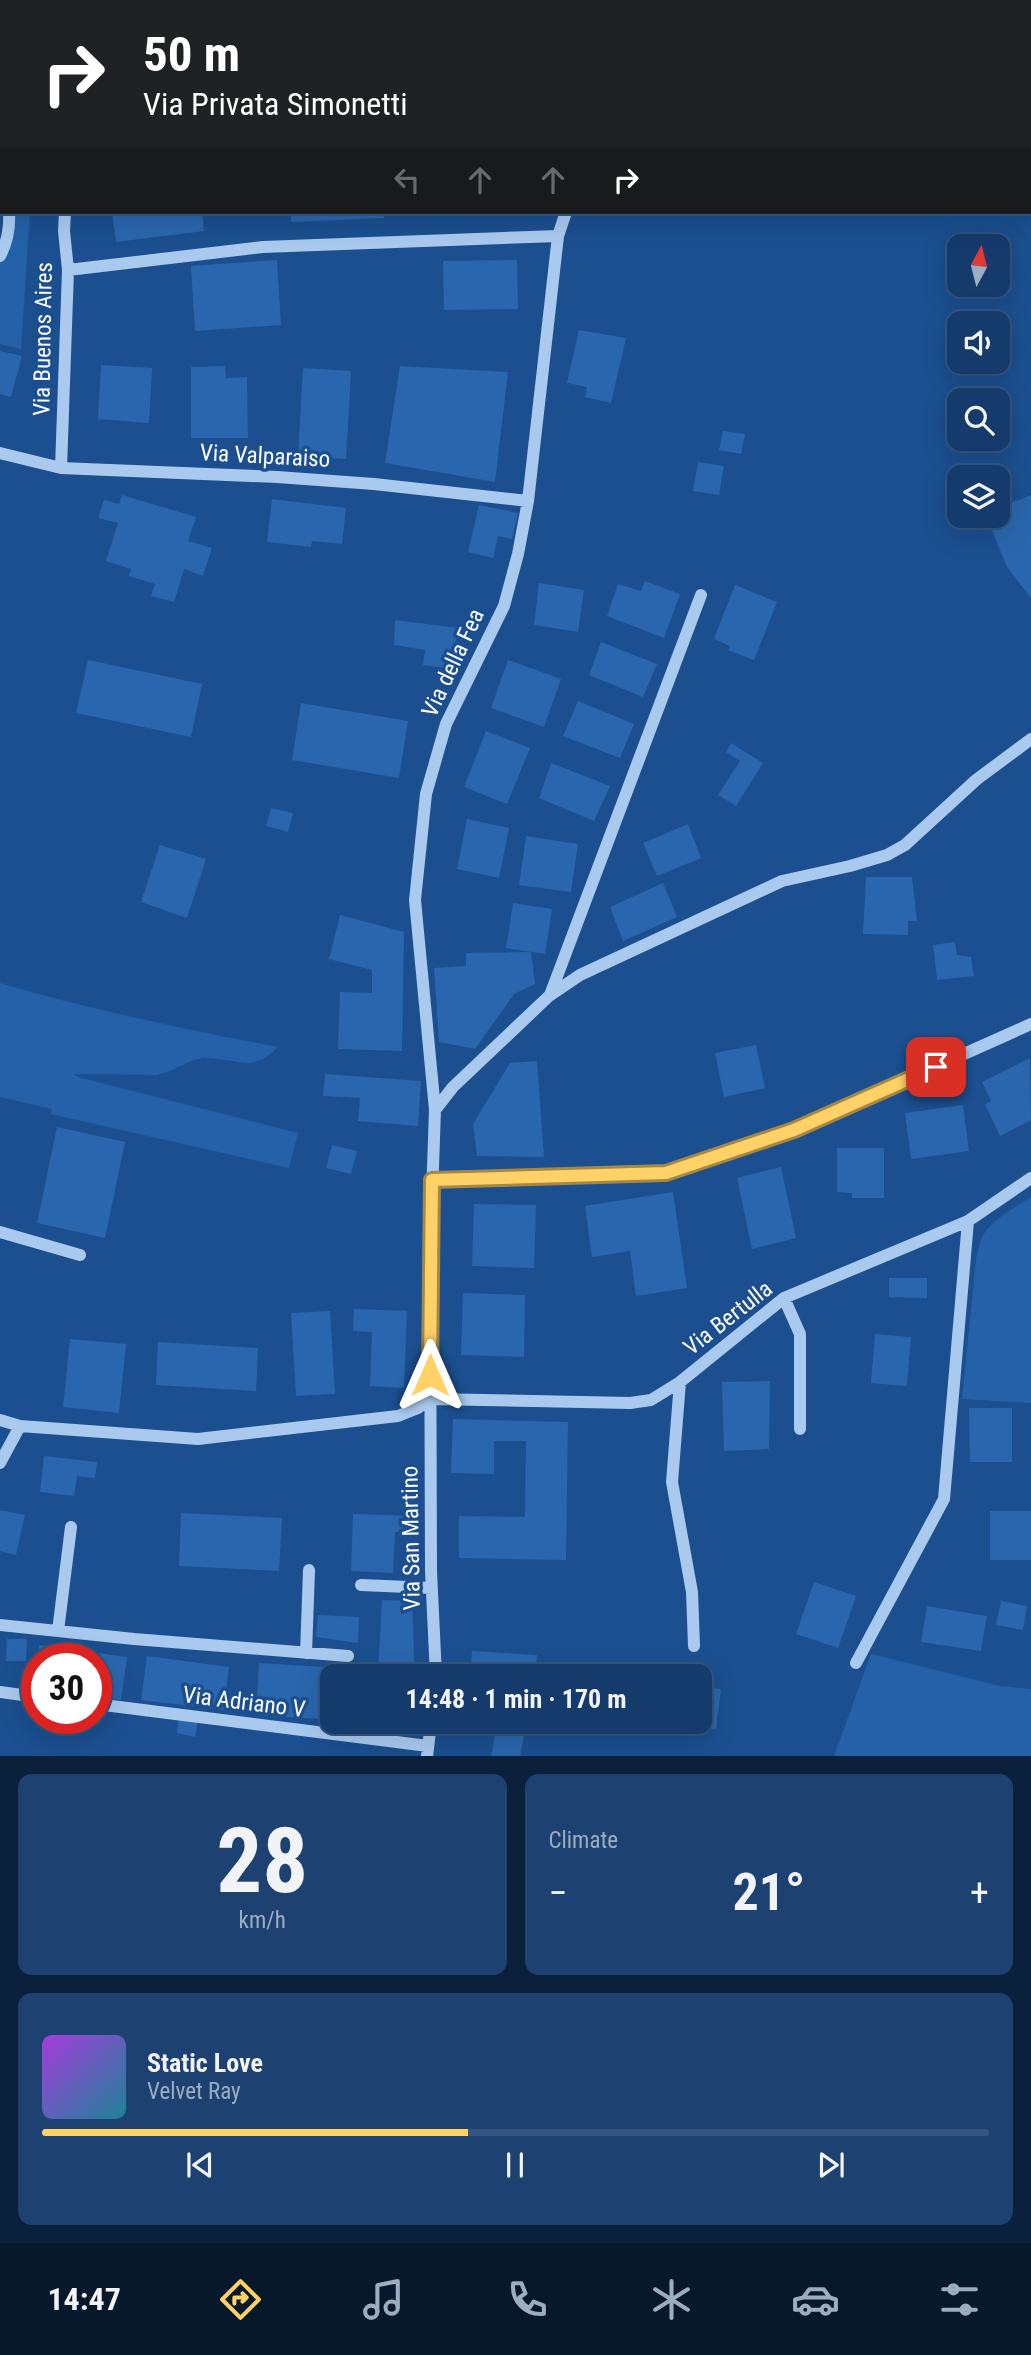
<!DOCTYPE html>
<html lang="en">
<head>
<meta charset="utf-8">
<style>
	body { margin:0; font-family:"Roboto Condensed",sans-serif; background:#1d4271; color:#f1f3f6; height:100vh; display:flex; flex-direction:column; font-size:26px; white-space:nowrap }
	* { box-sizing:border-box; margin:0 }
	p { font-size:23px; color:#9dadc1 }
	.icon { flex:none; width:38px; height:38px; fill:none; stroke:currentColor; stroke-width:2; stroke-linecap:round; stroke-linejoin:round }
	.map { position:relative; height:1756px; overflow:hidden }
	.side { display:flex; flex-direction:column; gap:18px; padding:18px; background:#0b203b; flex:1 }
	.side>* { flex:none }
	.hud { position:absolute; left:0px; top:0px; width:1032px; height:214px; box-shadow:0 7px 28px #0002,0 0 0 2px #33557e; background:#202124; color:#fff; overflow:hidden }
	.needle { width:46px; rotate:7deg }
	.tools { position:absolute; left:947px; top:234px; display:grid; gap:14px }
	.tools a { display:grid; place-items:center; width:63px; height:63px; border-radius:14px; background:#143b6b; box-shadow:0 7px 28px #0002,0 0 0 2px #33557e; font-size:35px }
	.speed { position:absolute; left:21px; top:1643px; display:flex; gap:14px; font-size:35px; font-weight:700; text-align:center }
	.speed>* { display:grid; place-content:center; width:91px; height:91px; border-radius:50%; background:#143b6b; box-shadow:0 7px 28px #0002,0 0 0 2px #33557e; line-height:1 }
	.speed .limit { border:10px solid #d22; background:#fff; color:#111 }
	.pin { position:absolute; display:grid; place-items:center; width:60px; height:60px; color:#fff; margin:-30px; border-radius:14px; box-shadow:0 4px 10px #0006 }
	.me { position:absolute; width:77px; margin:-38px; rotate:0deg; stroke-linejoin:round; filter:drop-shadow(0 0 5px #0008) }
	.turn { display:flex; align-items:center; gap:24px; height:147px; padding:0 28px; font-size:32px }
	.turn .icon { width:91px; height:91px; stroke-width:2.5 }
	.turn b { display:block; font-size:49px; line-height:60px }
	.lanes { display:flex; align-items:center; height:66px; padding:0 28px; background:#0003; justify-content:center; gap:35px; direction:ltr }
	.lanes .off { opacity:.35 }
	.big { font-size:52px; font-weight:700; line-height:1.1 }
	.side .widget { flex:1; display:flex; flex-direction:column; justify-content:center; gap:10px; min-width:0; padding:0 24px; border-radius:14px; background:#1d4271 }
	.side .dial { align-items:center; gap:0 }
	.dial b { font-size:91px; line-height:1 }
	.song { display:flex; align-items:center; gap:21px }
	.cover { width:84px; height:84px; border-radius:10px; background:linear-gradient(135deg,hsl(280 70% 55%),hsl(190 70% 35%)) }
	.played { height:7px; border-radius:4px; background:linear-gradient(90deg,#ffd166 45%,#33557e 45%) }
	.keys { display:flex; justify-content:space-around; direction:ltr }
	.heat { display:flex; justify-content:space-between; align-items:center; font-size:38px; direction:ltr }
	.side .tiles { flex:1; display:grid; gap:18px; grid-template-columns:1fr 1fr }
	.widget:last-child { grid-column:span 2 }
	.trip { position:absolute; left:320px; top:1664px; width:392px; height:70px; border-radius:14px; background:#143b6b; box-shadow:0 7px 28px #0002,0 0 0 2px #33557e; font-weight:700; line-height:70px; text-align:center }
	.tab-bar { display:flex; height:112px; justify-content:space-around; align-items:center; background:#08182b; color:#9dadc1 }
	.tab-bar .icon { width:49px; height:49px }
	.tab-bar .selected { color:#ffd166 }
	.tab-bar b { font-size:32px; color:#f1f3f6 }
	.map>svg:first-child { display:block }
	.green { fill:#2461a8 }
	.building { fill:#2a66ad }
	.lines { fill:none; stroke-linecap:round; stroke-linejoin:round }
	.minor { stroke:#a9c9ee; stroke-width:12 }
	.route-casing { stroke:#a68842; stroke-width:18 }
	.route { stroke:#ffd166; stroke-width:12 }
	.labels { text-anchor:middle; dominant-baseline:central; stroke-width:7; stroke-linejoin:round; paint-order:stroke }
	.street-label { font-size:23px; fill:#fff; stroke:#1b4f8f }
</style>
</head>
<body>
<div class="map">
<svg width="1031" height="1757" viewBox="0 0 1031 1757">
	<rect width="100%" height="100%" fill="#1b4f8f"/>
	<path class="green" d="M9 212H30L21 349 0 344V256Z
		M0 983C92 1010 184 1029 278 1047 255 1069 248 1063 219 1059 213 1059 207 1057 202 1058 186 1061 173 1072 157 1075L74 1074 78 1077 298 1133 289 1168 51 1114 52 1109 0 1097Z
		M1031 1197V1403L962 1399 976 1259C978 1250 980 1240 985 1232 995 1217 1017 1207 1031 1197Z
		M871 1654 1000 1686 1031 1689V1756H834Z"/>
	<path class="building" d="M112 212H202L204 231 116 242Z
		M291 212H384V218L291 222Z
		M484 212H525V214L484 216Z
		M277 260 281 325 195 331 191 266Z
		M517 260 518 309 444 310 443 261Z
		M579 330 626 338 611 403 585 397 587 387 567 383Z
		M0 351 22 356 11 397 0 394Z
		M101 365 152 368 149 423 98 419Z
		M225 366 226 378 247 377 248 438H191V367Z
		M400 366 508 372 495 482 385 463Z
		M303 368 351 371 346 459 298 456Z
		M723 431 745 434 741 454 719 450Z
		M698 462 724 466 719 495 693 491Z
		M122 495 196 517 188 541 212 548 203 576 184 569 174 602 151 596 155 584 129 576 131 569 106 561 118 523 98 518 104 500 119 504Z
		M1031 495V598L1007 567 986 516H998V508Z
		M272 499 346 508 342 544 312 541 311 547 267 542Z
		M479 505 518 513 512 539 498 536 493 558 468 552Z
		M645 581 680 594 664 638 607 616 618 584 641 591Z
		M539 583 584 590 578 632 534 625Z
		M735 585 777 602 754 660 728 650 730 646 714 639Z
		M395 620 457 628 452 669 423 665 425 650 394 645Z
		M601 642 657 664 643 697 589 675Z
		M88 660 202 684 191 737 76 713Z
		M508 660 561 679 544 727 491 708Z
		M578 701 634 724 620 758 563 736Z
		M301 703 408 721 399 778 292 760Z
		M486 731 530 748 507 804 464 787Z
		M731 743 763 763 736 806 718 795 740 761 726 752Z
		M551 763 610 786 594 821 539 798Z
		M271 808 293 813 288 832 266 826Z
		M467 819 509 828 499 878 457 869Z
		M688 824 701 858 657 876 643 843Z
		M526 836 578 844 571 892 519 885Z
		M160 845 206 859 187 918 141 902Z
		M866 877H912L917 921H908V935L863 934Z
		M663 883 677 917 623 941 610 907Z
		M513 903 552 909 545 954 506 948Z
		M340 915 404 932 402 1051 338 1049 340 992 372 993V970L329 959Z
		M955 942 957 955 971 957 974 976 937 980 933 945Z
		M531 952 535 984 514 994 475 1049 439 1042 434 968 466 966V953Z
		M756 1045 765 1088 724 1097 715 1053Z
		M1030 1058 1031 1120 1000 1136 985 1104 991 1101 982 1082Z
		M537 1061 544 1157 477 1156 473 1124 510 1063Z
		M325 1074 421 1081 418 1126 358 1121 360 1098 323 1096Z
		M963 1105 969 1151 911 1159 905 1113Z
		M57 1127 125 1142 105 1238 37 1223Z
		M332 1145 357 1151 351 1174 326 1168Z
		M837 1148H884V1198H852V1193L837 1192Z
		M781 1167 796 1238 752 1249 737 1178Z
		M673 1192 687 1288 636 1296 630 1251 592 1257 585 1206Z
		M474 1204 536 1205 534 1268 472 1266Z
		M889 1278H927V1298L889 1297Z
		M463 1293 525 1295 524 1357 461 1355Z
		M354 1309 407 1311 404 1388 370 1386 372 1332 353 1331Z
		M330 1311 335 1394 296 1396 291 1313Z
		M875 1334 911 1337 907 1386 871 1383Z
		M70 1339 126 1344 119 1413 63 1407Z
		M158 1342 258 1348 256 1391 156 1385Z
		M770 1381 769 1449 724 1451 722 1382Z
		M969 1408H1012V1462H970Z
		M453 1419 568 1422 566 1560 459 1558V1516L525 1517 526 1441H494V1474L451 1473Z
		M44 1456 97 1462 95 1478 77 1476 74 1496 40 1492Z
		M0 1510 25 1515 16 1555 0 1551Z
		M990 1511H1031V1560H990Z
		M181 1513 282 1518 279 1571 179 1566Z
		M353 1514 412 1516 411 1532H395L393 1573 351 1571Z
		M814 1582 856 1596 838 1648 796 1634Z
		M382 1600 412 1601 415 1676H331L332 1668 378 1672Z
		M1001 1601 1027 1606 1023 1630 996 1625Z
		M927 1606 987 1616 981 1651 921 1642Z
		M318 1615 359 1617 358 1643 316 1637Z
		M7 1639H27L26 1661H6Z
		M39 1645 127 1657 121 1700 96 1697V1659H38Z
		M472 1651 537 1655 535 1676H470Z
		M147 1656 229 1667 224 1710 141 1700Z
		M259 1663 324 1667 320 1719 256 1715Z
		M676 1668 712 1673 710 1688 721 1689 716 1729 676 1724 700 1722V1676H675Z
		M179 1716 198 1721 195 1737 177 1733Z
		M373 1722H413L412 1734 373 1732Z
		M496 1730 524 1735 520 1757H491Z"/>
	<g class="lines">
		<path class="minor" d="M252 0 253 2
			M631 2 633 0
			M0 111H2
			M0 189 2 192
			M0 256C8 241 10 228 9 212
			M68 270 263 247 558 236
			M0 453 61 468 277 477 374 484 528 501
			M61 468 68 270 64 231 65 212
			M550 995 701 595
			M435 1110 415 900 426 794 446 724 504 606 518 554 528 501 558 236 566 212
			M432 1180 666 1173 794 1130 1031 1024
			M0 1232 80 1255
			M784 1298 800 1334V1429
			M680 1382 672 1482 692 1592 694 1646
			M430 1399 630 1403 651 1400 680 1382 784 1298 968 1221 1031 1178
			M0 1420 20 1426 198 1439 398 1416 418 1408 430 1399
			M0 1463 20 1426
			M361 1585 431 1588
			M0 1625 134 1639 348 1656
			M58 1631 71 1527
			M306 1653 309 1570
			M856 1663 944 1499 968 1221
			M436 1676 431 1571 430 1252 435 1110 453 1087 549 996 580 975 782 881 850 866 887 855 905 845 976 780 1031 739
			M0 1692 37 1697
			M96 1704 428 1746
			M427 1757 431 1722"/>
	</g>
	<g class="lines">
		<g class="route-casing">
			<path id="route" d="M430 1375 432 1180 666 1173 794 1130 936 1067"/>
		</g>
		<use href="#route" class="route"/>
	</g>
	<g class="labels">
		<g class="street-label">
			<text transform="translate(43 339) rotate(-89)">Via Buenos Aires</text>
			<text transform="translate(265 456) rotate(3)">Via Valparaiso</text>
			<text transform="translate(453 663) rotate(-65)">Via della Fea</text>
			<text transform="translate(728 1318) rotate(-38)">Via Bertulla</text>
			<text transform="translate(411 1538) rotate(-91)">Via San Martino</text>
			<text transform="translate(244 1702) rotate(7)">Via Adriano V</text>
		</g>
	</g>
</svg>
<div class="tools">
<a><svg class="needle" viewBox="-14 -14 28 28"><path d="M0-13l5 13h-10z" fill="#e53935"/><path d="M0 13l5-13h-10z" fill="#9dadc1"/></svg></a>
<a><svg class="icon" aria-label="sound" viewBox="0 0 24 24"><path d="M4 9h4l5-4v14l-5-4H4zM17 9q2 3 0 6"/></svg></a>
<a><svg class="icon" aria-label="search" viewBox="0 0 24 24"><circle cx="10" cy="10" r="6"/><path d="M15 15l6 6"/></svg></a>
<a><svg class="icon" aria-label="layers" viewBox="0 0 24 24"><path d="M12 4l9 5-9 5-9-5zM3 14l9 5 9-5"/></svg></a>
</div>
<div class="speed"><div class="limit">30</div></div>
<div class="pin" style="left:936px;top:1067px;background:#d93025"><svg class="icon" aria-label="arrive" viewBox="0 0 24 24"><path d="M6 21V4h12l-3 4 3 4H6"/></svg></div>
<svg class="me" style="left:430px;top:1375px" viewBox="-20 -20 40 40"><path d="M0-17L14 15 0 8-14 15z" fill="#ffd166" stroke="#fff" stroke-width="4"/></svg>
<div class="trip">14:48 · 1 min · 170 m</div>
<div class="hud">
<div class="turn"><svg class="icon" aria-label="right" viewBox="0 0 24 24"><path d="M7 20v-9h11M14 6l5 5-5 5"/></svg><div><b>50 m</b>Via Privata Simonetti</div></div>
<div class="lanes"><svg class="icon off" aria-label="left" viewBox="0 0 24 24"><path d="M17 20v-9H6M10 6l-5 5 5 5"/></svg><svg class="icon off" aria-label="ahead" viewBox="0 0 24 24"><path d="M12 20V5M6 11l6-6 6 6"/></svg><svg class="icon off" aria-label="ahead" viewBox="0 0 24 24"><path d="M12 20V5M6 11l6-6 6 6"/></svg><svg class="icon" aria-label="right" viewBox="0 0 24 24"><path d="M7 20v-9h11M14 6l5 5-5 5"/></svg></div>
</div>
</div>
<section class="side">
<div class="tiles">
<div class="widget dial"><b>28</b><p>km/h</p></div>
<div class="widget"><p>Climate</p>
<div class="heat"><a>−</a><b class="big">21°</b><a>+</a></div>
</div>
<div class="widget">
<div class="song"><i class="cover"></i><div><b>Static Love</b><p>Velvet Ray</p></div></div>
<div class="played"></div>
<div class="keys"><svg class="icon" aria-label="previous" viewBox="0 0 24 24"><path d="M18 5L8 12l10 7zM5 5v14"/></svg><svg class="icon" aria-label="pause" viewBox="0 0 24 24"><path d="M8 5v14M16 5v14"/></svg><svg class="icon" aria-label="next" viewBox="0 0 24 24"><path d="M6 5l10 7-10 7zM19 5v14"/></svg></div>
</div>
</div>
</section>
<nav class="tab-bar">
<b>14:47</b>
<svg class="icon selected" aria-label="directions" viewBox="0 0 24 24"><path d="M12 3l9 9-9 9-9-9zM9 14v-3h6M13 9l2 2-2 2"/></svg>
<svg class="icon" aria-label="music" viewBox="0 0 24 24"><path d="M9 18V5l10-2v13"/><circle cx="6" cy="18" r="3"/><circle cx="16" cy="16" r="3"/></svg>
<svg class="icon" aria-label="phone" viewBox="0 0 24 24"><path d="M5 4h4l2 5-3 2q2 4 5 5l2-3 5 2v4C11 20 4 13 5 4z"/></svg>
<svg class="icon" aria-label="climate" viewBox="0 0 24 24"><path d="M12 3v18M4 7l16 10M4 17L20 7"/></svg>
<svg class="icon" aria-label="car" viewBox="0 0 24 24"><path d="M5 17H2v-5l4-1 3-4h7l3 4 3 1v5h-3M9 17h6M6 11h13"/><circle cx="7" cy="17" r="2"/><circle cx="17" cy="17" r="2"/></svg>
<svg class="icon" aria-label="filters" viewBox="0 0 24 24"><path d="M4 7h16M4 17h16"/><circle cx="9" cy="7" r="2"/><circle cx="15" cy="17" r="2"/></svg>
</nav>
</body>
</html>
